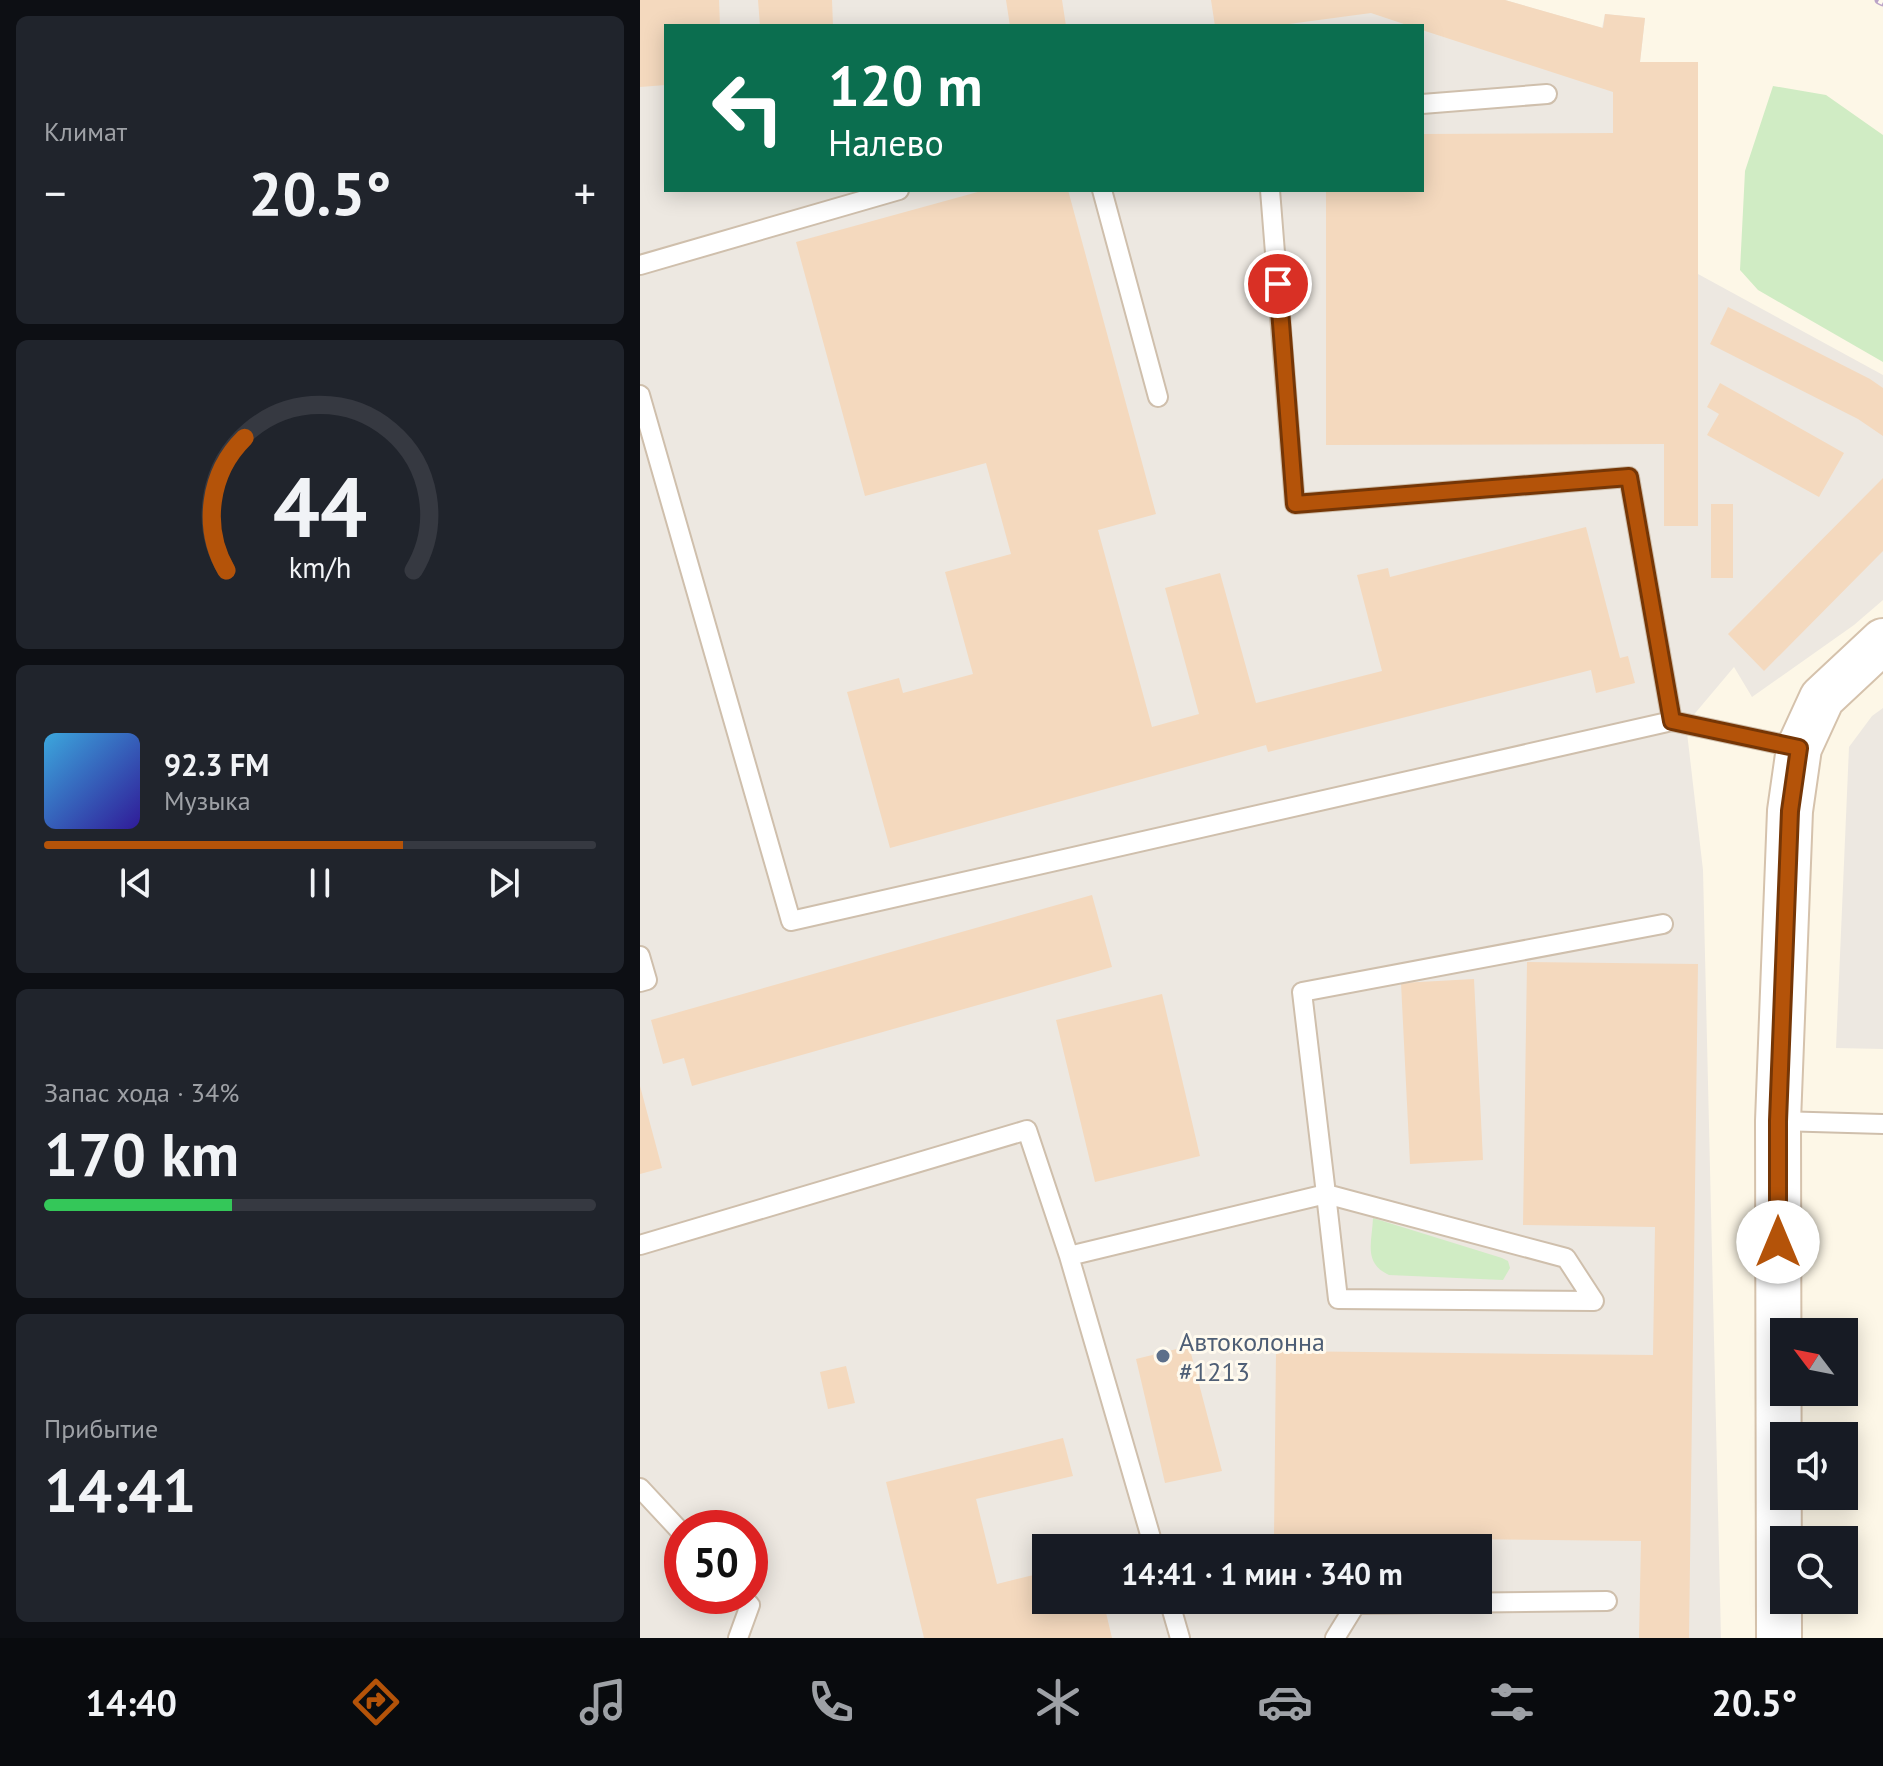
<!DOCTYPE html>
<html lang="ru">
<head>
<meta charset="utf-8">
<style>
	body { margin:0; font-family:"PT Sans",sans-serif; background:#20242c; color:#f1f3f6; height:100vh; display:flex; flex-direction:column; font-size:30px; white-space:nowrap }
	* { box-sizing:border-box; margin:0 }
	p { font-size:26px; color:#9ea1a6 }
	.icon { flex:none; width:44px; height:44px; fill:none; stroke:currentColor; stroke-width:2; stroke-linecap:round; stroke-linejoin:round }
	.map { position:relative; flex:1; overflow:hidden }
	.panel { display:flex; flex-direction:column; gap:16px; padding:16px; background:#0d0f14; width:640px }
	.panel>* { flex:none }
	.guide { position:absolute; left:24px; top:24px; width:760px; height:168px; border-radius:0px; box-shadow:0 4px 20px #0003; background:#0b6e4f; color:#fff; overflow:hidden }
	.needle { width:52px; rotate:302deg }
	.buttons { position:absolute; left:1130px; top:1318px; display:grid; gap:16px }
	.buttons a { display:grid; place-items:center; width:88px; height:88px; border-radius:0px; background:#171b24; box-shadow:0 4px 20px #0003; font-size:40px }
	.speed { position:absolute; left:24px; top:1510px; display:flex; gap:16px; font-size:40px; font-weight:700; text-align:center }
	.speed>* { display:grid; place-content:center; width:104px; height:104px; border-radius:50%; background:#171b24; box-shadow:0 4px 20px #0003; line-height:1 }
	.speed .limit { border:12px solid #d22; background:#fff; color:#111 }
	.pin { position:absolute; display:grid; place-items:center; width:68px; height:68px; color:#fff; margin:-34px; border:4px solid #fff; border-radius:50%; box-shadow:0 2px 8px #0007 }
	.me { position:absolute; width:88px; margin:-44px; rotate:0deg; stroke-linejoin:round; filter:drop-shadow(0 0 6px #0008) }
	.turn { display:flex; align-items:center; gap:28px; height:168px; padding:0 32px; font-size:36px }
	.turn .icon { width:104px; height:104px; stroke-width:2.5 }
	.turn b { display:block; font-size:56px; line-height:68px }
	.big { font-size:60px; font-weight:700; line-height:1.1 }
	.panel .card { flex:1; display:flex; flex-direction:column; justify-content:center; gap:12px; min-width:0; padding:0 28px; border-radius:12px; background:#20242c }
	.panel .dial { align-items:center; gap:0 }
	.dial svg { height:208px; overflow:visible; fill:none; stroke:#363941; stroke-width:7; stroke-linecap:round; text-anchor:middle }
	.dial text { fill:#f1f3f6; stroke:none }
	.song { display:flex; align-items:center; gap:24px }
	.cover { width:96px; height:96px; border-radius:12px; background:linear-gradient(135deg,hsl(200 70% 55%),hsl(250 70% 35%)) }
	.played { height:8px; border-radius:4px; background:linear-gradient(90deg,#b45309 65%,#363941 65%) }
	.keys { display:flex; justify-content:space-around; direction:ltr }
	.heat { display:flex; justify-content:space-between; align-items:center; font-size:44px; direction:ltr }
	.charge { height:12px; border-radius:6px; background:linear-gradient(90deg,#34c759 34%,#363941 0) }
	.trip { position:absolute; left:392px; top:1534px; width:460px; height:80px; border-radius:0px; background:#171b24; box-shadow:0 4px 20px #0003; font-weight:700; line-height:80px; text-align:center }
	.menu { display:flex; height:128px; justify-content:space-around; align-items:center; background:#090b0e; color:#9ea1a6 }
	.menu .icon { width:56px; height:56px }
	.menu .on { color:#b45309 }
	.menu b { font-size:36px; color:#f1f3f6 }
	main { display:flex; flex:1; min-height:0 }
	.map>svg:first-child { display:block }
	.industrial { fill:#ede8e1; fill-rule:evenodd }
	.green { fill:#d0ecc4 }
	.building { fill:#f4d9be }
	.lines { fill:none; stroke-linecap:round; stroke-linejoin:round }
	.lane-casing { stroke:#cfbfac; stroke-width:22 }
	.secondary-casing { stroke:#d5c2ac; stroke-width:48 }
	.lane { stroke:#fff; stroke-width:18 }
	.secondary { stroke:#fff; stroke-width:44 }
	.rail-casing { stroke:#bba4c8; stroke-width:9 }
	.rail { stroke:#fffaee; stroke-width:6; stroke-dasharray:18; stroke-linecap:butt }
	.route-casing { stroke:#753606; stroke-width:20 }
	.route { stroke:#b45309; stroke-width:14 }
	.service-dot { fill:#5c6f8a; stroke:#fffaee; stroke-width:3 }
	.labels { text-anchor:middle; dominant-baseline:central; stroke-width:6; stroke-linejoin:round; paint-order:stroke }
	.service-label { font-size:26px; fill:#4e5e75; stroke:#fffaee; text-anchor:start }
</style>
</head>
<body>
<main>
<section class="panel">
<div class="card"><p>Климат</p>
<div class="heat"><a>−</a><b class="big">20.5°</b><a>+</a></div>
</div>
<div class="card dial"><svg viewBox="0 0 100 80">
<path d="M14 69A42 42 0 1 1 86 69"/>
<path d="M14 69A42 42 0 0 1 21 18" stroke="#b45309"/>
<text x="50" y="56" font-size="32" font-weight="700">44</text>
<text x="50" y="72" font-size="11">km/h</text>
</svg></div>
<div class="card">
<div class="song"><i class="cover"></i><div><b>92.3 FM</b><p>Музыка</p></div></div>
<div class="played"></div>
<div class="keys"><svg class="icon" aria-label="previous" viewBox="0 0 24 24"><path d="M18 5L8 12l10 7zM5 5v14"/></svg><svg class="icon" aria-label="pause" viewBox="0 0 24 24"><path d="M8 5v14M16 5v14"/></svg><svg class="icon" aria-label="next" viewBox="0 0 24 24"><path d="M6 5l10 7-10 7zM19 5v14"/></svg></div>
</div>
<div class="card"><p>Запас хода · 34%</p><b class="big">170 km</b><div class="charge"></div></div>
<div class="card"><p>Прибытие</p><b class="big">14:41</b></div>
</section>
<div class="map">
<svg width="1243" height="1638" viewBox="0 0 1243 1638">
	<rect width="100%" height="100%" fill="#fdf7e7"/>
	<path class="industrial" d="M0 0H865L962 28 965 14 1005 18 1000 62H1058V274L1243 375V600L1214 625 1112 697 1094 667 1046 724 1063 870 1081 1638H0ZM26 26H782V190H26ZM42 1528H110V1596H42ZM406 1548H838V1600H406Z
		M1243 708V1049L1196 1048 1209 747 1232 716Z"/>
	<path class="green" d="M1133 86 1186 95 1243 135V362L1118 290 1100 270 1105 171Z
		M733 1218 862 1258 868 1261 870 1268 863 1280 749 1275C723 1263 732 1243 733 1218Z"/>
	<path class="building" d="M0 0H79L80 26H26V85L0 87Z
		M118 0H192L193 26H120Z
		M366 0H422L426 26H370Z
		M571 0H865L963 28 965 14 1005 18 1000 62H1058V526H1024V444L686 445V190H782V134L973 133V92L782 30V26H770L731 13 634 26H575Z
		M345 190H428L516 514 458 530 512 727 559 714 525 588 580 573 616 703 742 671 717 575 748 568 750 577 946 527 980 658 988 656 995 683 956 693 951 670 628 752 626 745 250 848 207 692 259 678 263 693 333 674 305 572 371 554 346 463 225 496 156 242Z
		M1088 307 1230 379 1243 388V436L1218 419 1070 344Z
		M1080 383 1204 453 1179 497 1067 435 1079 414 1067 407Z
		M1243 478V551L1124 671 1088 634Z
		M1071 504H1093V578H1071Z
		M452 895 472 967 52 1086 44 1058 23 1064 11 1020Z
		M887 962 1058 964 1049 1638H999L1001 1541 634 1537 636 1351 1013 1355 1015 1227 883 1225Z
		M834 979 843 1160 770 1164 761 983Z
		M522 994 560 1156 455 1182 416 1020Z
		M0 1086 22 1168 0 1174Z
		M549 1346 582 1471 525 1483 496 1359Z
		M206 1366 215 1403 188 1409 180 1372Z
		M423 1438 433 1476 336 1499 357 1584 406 1572V1600H463L472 1638H284L246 1482Z"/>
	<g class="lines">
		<g class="lane-casing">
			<path id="lane" d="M782 104 907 94
				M462 190 518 397
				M630 190 655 504 989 477 1032 721
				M0 265 259 190
				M0 395 151 921 1032 721 1159 748
				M0 956 7 980 0 982
				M1138 1121 1243 1124
				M0 1245 387 1130 429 1256 514 1548
				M429 1256 686 1194 698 1299 954 1301 926 1258 686 1194 662 992 1023 924
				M0 1488 42 1533
				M529 1600 540 1638
				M98 1638 110 1605 101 1596
				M695 1638 716 1604 967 1601"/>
		</g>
		<g class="secondary-casing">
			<path id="secondary" d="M1139 1638 1138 1121 1150 811 1159 748 1182 698 1243 641"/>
		</g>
		<use href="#lane" class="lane"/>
		<use href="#secondary" class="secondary"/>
		<g class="rail-casing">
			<path id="rail" d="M1239 0 1243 2"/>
		</g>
		<use href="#rail" class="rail"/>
	</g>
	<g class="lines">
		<g class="route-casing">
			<path id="route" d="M638 284 655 504 989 477 1032 721 1159 748 1150 811 1138 1121V1242"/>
		</g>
		<use href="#route" class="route"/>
	</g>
	<circle class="service-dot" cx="523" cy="1356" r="8"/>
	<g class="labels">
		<g class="service-label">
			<text x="539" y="1341">Автоколонна<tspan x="539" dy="30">#1213</tspan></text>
		</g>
	</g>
</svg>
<div class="buttons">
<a><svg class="needle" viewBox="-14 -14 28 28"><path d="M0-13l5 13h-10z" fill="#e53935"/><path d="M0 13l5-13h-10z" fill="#9ea1a6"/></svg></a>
<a><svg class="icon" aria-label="sound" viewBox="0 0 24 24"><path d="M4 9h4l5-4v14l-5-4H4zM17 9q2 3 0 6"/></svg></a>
<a><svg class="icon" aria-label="search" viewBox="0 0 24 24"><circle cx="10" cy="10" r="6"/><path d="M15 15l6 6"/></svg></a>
</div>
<div class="speed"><div class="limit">50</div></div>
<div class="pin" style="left:638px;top:284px;background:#d93025"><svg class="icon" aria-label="arrive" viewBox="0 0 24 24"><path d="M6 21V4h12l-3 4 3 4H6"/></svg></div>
<svg class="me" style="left:1138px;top:1242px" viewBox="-20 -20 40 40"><circle r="19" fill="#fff"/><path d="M0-13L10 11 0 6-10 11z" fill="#b45309"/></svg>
<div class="trip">14:41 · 1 мин · 340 m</div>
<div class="guide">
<div class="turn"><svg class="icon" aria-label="left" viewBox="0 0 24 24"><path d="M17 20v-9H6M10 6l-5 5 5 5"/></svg><div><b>120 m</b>Налево</div></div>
</div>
</div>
</main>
<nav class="menu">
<b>14:40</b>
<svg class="icon on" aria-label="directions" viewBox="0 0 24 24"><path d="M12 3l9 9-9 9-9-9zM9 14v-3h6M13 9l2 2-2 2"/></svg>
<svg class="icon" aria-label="music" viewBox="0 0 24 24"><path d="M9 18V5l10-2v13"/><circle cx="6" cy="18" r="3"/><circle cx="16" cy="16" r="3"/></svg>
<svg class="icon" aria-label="phone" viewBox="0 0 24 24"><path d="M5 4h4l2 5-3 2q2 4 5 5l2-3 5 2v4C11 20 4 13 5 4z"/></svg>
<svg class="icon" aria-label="climate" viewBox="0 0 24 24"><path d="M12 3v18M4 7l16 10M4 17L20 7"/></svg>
<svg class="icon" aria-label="car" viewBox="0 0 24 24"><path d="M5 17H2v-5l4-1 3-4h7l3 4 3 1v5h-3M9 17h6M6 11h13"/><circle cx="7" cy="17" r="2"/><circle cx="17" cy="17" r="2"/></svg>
<svg class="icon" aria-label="filters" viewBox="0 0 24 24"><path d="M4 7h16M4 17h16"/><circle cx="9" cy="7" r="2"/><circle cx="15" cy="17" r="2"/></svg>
<b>20.5°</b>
</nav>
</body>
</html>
